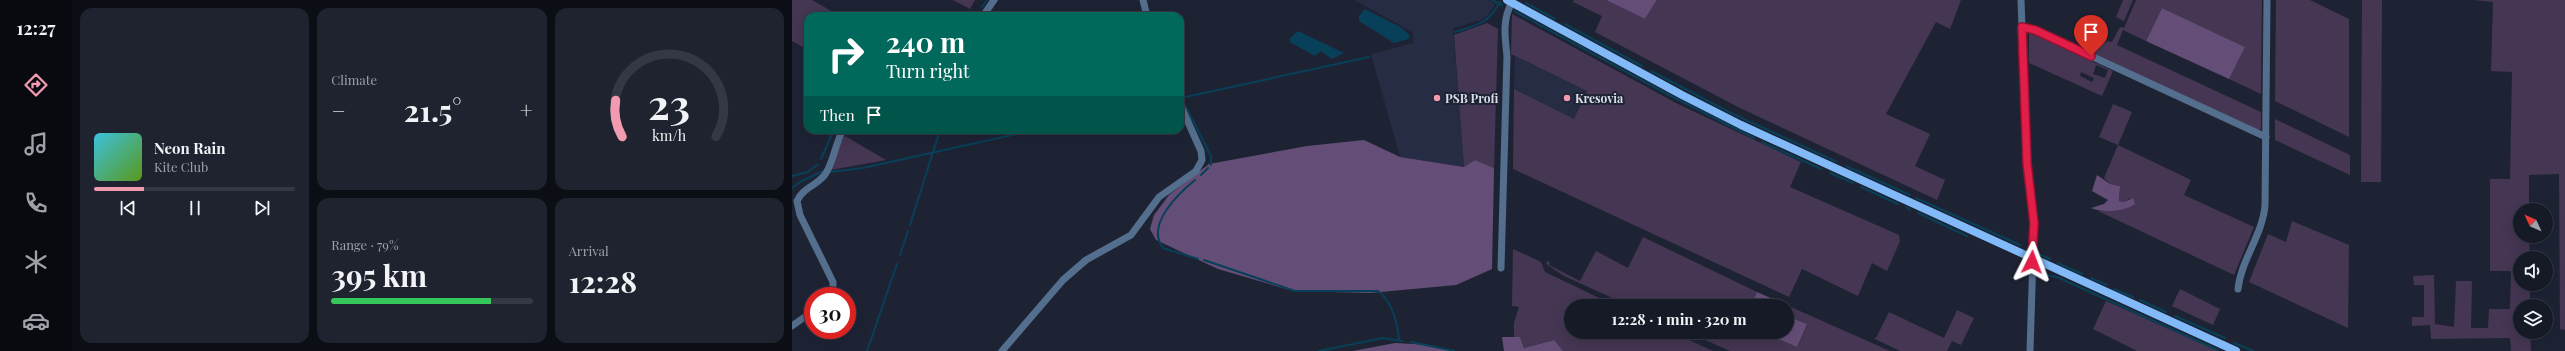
<!DOCTYPE html>
<html lang="en">
<head>
<meta charset="utf-8">
<style>
	body { margin:0; font-family:"Playfair Display",serif; background:#1f232f; color:#f1f3f6; height:100vh; display:flex; flex-direction:column; font-size:15px; white-space:nowrap }
	* { box-sizing:border-box; margin:0 }
	p { font-size:13px; color:#9ea1a7 }
	.icon { flex:none; width:22px; height:22px; fill:none; stroke:currentColor; stroke-width:2; stroke-linecap:round; stroke-linejoin:round }
	.map { position:relative; flex:1; overflow:hidden }
	.panel { display:flex; flex-direction:column; gap:8px; padding:8px; background:#0c0e15; width:720px }
	.panel>* { flex:none }
	.top-card { position:absolute; left:12px; top:12px; width:380px; height:122px; border-radius:12px; box-shadow:0 4px 16px #0002,0 0 0 1px #353844; background:#00695c; color:#fff; overflow:hidden }
	.needle { width:26px; rotate:314deg }
	.fabs { position:absolute; left:1721px; top:203px; display:grid; gap:8px }
	.fabs a { display:grid; place-items:center; width:40px; height:40px; border-radius:50%; background:#161a27; box-shadow:0 4px 16px #0002,0 0 0 1px #353844; font-size:20px }
	.speed { position:absolute; left:12px; top:287px; display:flex; gap:8px; font-size:20px; font-weight:700; text-align:center }
	.speed>* { display:grid; place-content:center; width:52px; height:52px; border-radius:50%; background:#161a27; box-shadow:0 4px 16px #0002,0 0 0 1px #353844; line-height:1 }
	.speed .limit { border:6px solid #d22; background:#fff; color:#111 }
	.pin { position:absolute; display:grid; place-items:center; width:34px; height:34px; color:#fff; margin:-41px -17px; border-radius:50% 50% 50% 0; rotate:-45deg; box-shadow:0 0 4px #0007 }
	.pin .icon { rotate:45deg }
	.me { position:absolute; width:44px; margin:-22px; rotate:3deg; stroke-linejoin:round; filter:drop-shadow(0 0 3px #0008) }
	.turn { display:flex; align-items:center; gap:14px; height:84px; padding:0 16px; font-size:18px }
	.turn .icon { width:52px; height:52px; stroke-width:2.5 }
	.turn b { display:block; font-size:28px; line-height:34px }
	.then { display:flex; align-items:center; height:38px; padding:0 16px; background:#0003; gap:8px; font-size:15px }
	.big { font-size:30px; font-weight:700; line-height:1.1 }
	.panel .tile { flex:1; display:flex; flex-direction:column; justify-content:center; gap:6px; min-width:0; padding:0 14px; border-radius:12px; background:#1f232f }
	.panel .dial { align-items:center; gap:0 }
	.dial svg { height:104px; overflow:visible; fill:none; stroke:#353844; stroke-width:7; stroke-linecap:round; text-anchor:middle }
	.dial text { fill:#f1f3f6; stroke:none }
	.song { display:flex; align-items:center; gap:12px }
	.cover { width:48px; height:48px; border-radius:6px; background:linear-gradient(135deg,hsl(190 70% 55%),hsl(90 70% 35%)) }
	.played { height:4px; border-radius:2px; background:linear-gradient(90deg,#f29ab0 25%,#353844 25%) }
	.keys { display:flex; justify-content:space-around; direction:ltr }
	.heat { display:flex; justify-content:space-between; align-items:center; font-size:22px; direction:ltr }
	.charge { height:6px; border-radius:3px; background:linear-gradient(90deg,#34c759 79%,#353844 0) }
	.panel .tiles { flex:1; display:grid; gap:8px; grid-template-columns:repeat(3,1fr) }
	.tile:first-child { grid-row:span 2 }
	.trip { position:absolute; left:772px; top:299px; width:230px; height:40px; border-radius:20px; background:#161a27; box-shadow:0 4px 16px #0002,0 0 0 1px #353844; font-weight:700; line-height:40px; text-align:center }
	main { display:flex; flex:1; min-height:0 }
	.menu { display:flex; flex-direction:column; width:72px; justify-content:space-around; align-items:center; background:#090a10; color:#9ea1a7 }
	.menu .icon { width:28px; height:28px }
	.menu .current { color:#f29ab0 }
	.menu b { font-size:18px; color:#f1f3f6 }
	.map>svg:first-child { display:block }
	.built { fill:#262c43 }
	.green { fill:#453653; fill-rule:evenodd }
	.forest { fill:#644e77 }
	.water { fill:#074058 }
	.lines { fill:none; stroke-linecap:round; stroke-linejoin:round }
	.stream { stroke:#074058; stroke-width:2 }
	.minor { stroke:#546e8d; stroke-width:7 }
	.major { stroke:#81b9f9; stroke-width:8 }
	.route-casing { stroke:#92132f; stroke-width:10 }
	.route { stroke:#e11d48; stroke-width:7 }
	.poi-dot { fill:#f29ab0; stroke:#1e2334; stroke-width:1.5 }
	.labels { text-anchor:middle; dominant-baseline:central; stroke-width:4; stroke-linejoin:round; paint-order:stroke }
	.poi-label { font-size:12px; font-weight:bold; fill:#d9dde8; stroke:#1e2334; text-anchor:start }
</style>
</head>
<body>
<main>
<nav class="menu">
<b>12:27</b>
<svg class="icon current" aria-label="directions" viewBox="0 0 24 24"><path d="M12 3l9 9-9 9-9-9zM9 14v-3h6M13 9l2 2-2 2"/></svg>
<svg class="icon" aria-label="music" viewBox="0 0 24 24"><path d="M9 18V5l10-2v13"/><circle cx="6" cy="18" r="3"/><circle cx="16" cy="16" r="3"/></svg>
<svg class="icon" aria-label="phone" viewBox="0 0 24 24"><path d="M5 4h4l2 5-3 2q2 4 5 5l2-3 5 2v4C11 20 4 13 5 4z"/></svg>
<svg class="icon" aria-label="climate" viewBox="0 0 24 24"><path d="M12 3v18M4 7l16 10M4 17L20 7"/></svg>
<svg class="icon" aria-label="car" viewBox="0 0 24 24"><path d="M5 17H2v-5l4-1 3-4h7l3 4 3 1v5h-3M9 17h6M6 11h13"/><circle cx="7" cy="17" r="2"/><circle cx="17" cy="17" r="2"/></svg>
</nav>
<section class="panel">
<div class="tiles">
<div class="tile">
<div class="song"><i class="cover"></i><div><b>Neon Rain</b><p>Kite Club</p></div></div>
<div class="played"></div>
<div class="keys"><svg class="icon" aria-label="previous" viewBox="0 0 24 24"><path d="M18 5L8 12l10 7zM5 5v14"/></svg><svg class="icon" aria-label="pause" viewBox="0 0 24 24"><path d="M8 5v14M16 5v14"/></svg><svg class="icon" aria-label="next" viewBox="0 0 24 24"><path d="M6 5l10 7-10 7zM19 5v14"/></svg></div>
</div>
<div class="tile"><p>Climate</p>
<div class="heat"><a>−</a><b class="big">21.5°</b><a>+</a></div>
</div>
<div class="tile dial"><svg viewBox="0 0 100 80">
<path d="M14 69A42 42 0 1 1 86 69"/>
<path d="M14 69A42 42 0 0 1 9 41" stroke="#f29ab0"/>
<text x="50" y="56" font-size="32" font-weight="700">23</text>
<text x="50" y="72" font-size="11">km/h</text>
</svg></div>
<div class="tile"><p>Range · 79%</p><b class="big">395 km</b><div class="charge"></div></div>
<div class="tile"><p>Arrival</p><b class="big">12:28</b></div>
</div>
</section>
<div class="map">
<svg width="1773" height="351" viewBox="0 0 1773 351">
	<rect width="100%" height="100%" fill="#1e2334"/>
	<path class="built" d="M562 0H696L703 4 696 15 689 20 661 28 672 167 608 157 579 54 621 43V32Z
		M723 56 795 91 782 119 722 89Z"/>
	<path class="green" d="M0 0H20L48 16H16V50L0 41Z
		M161 0H183L178 9Z
		M782 0H814L853 19 865 0H1169L1158 29 1144 22 1094 114 1138 134 1123 166 1153 180 1145 200 946 107 803 32 810 16 781 2Z
		M1331 0H1341L1332 21 1324 17Z
		M1344 0H1470L1469 94 1437 79 1453 47 1370 8 1354 41 1331 30 1325 45 1469 112V129L1465 131 1297 51 1315 41 1320 42 1328 27 1332 28Z
		M1484 0H1518L1557 19V137L1483 101Z
		M1570 0H1590L1589 182H1569Z
		M1682 0H1773V330L1768 329 1767 174 1737 175V210H1728V236H1737L1738 258H1728V284H1738V306H1728V332H1738L1739 351H1719L1718 338 1639 339 1638 325 1620 326V317H1632V285H1622L1621 276 1642 275 1643 324 1662 327 1664 281H1680L1679 328H1696L1697 309H1718L1719 271H1698V179H1718L1720 72 1699 71 1701 2Z
		M720 14 886 104 1009 162 998 187 1107 235 1108 241 1095 271 1080 263 1066 296 1010 269 997 297 721 169 722 89 782 119 795 91 719 54Z
		M695 23 706 29 702 168 683 160 672 167 662 35Z
		M1237 32 1321 71 1310 96 1237 63ZM1304 65 1316 70 1313 78 1301 74ZM1289 72 1302 78 1300 82 1288 76Z
		M1321 104 1340 112 1326 145 1399 180 1392 195 1462 227 1442 275 1306 211 1341 206 1338 198 1332 202 1327 201 1328 186 1318 184 1312 178 1326 145 1307 137Z
		M1483 119 1558 155V175L1483 140Z
		M53 136 94 160 39 170 48 143Z
		M1500 221 1557 245 1556 328 1457 282 1476 234 1494 242Z
		M851 237 965 292 959 306H838L772 276 754 264 756 261 758 262 757 265 788 281 804 251 836 268Z
		M721 249 749 262 753 272 824 306H779V332H880L921 351H771L761 340 732 348 728 337H722V323L727 307 720 306Z
		M1388 289 1428 309 1421 325 1380 306Z
		M983 300 1098 351H938L895 332H969L1005 347 1015 324 995 316V306H980Z
		M1314 301 1426 351H1345L1301 329Z
		M1165 310 1182 318 1169 345 1160 341 1155 351H1108L1081 338H1084L1097 312 1152 338Z"/>
	<path class="forest" d="M814 0H865L853 19Z
		M1370 8 1453 47 1437 79 1354 41Z
		M572 140 608 157 672 167 683 160 702 168 700 269 664 285 578 293 501 291 426 269 364 240 358 229 362 215 377 195 417 164 515 146Z
		M1305 175 1318 184 1328 186 1327 201 1332 202 1341 198 1343 204C1333 212 1310 213 1299 208L1312 204 1316 200 1300 191Z
		M965 292 983 300 980 306H959Z
		M995 316 1015 324 1005 347 969 332H995Z
		M710 337H728L732 348 762 340 771 351H712Z
		M603 343 638 345 662 351H561Z"/>
	<path class="water" d="M573 9 610 28 617 35V39L602 43 567 21V16Z
		M506 31 552 53 540 59 529 51 523 56 499 43 497 39Z"/>
	<g class="lines">
		<path class="stream" d="M700 0 710 5
			M734 3 763 19
			M190 7 195 0
			M722 11 877 95 962 138
			M184 16 186 13
			M773 24 850 66
			M663 32C685 25 696 24 708 2
			M859 71 939 113 1045 162
			M389 98 577 57
			M393 105 419 156V165
			M970 142 1029 169
			M29 159 40 134
			M1054 166 1118 195
			M38 172 71 168 243 130
			M1038 173 1061 183
			M409 175 416 168
			M0 176 16 172 26 164
			M403 180C387 193 353 225 371 248L406 259
			M1069 187 1106 204
			M0 188 8 182 31 171
			M1124 198 1228 245
			M1114 207 1118 210
			M1126 213 1175 236
			M118 225 148 130
			M108 255 116 231
			M1249 255 1258 259
			M412 260 503 291H586C600 301 606 324 607 340
			M1266 263 1290 274
			M1254 275 1265 277 1426 350
			M1299 278 1315 285
			M1322 289 1341 297
			M1348 300 1374 312
			M1383 316 1433 338
			M619 342 662 351
			M1442 343 1461 351
			M75 351 105 264
			M527 351 591 338 610 341"/>
		<path class="minor" d="M351 0 355 16
			M1229 0 1235 163 1242 223 1238 351
			M191 16 202 0
			M1230 27 1243 30 1474 137
			M709 268 715 56C713 37 710 20 720 2
			M1446 289C1449 260 1470 236 1473 206L1475 0
			M39 296 41 291V282L8 215 5 201C11 187 27 185 34 173 42 160 43 144 51 130
			M0 326 21 311
			M210 351 271 280 294 260 339 235 367 197 404 171 410 160 409 151 388 104"/>
		<path class="major" d="M715 0 890 95 949 125 1444 351"/>
	</g>
	<g class="lines">
		<g class="route-casing">
			<path id="route" d="M1240 262 1242 223 1235 163 1230 27 1243 30 1299 56"/>
		</g>
		<use href="#route" class="route"/>
	</g>
	<g class="poi-dot">
		<circle cx="645" cy="98" r="4"/>
		<circle cx="775" cy="98" r="4"/>
	</g>
	<g class="labels">
		<g class="poi-label">
			<text x="653" y="98">PSB Profi</text>
			<text x="783" y="98">Kresovia</text>
		</g>
	</g>
</svg>
<div class="fabs">
<a><svg class="needle" viewBox="-14 -14 28 28"><path d="M0-13l5 13h-10z" fill="#e53935"/><path d="M0 13l5-13h-10z" fill="#9ea1a7"/></svg></a>
<a><svg class="icon" aria-label="sound" viewBox="0 0 24 24"><path d="M4 9h4l5-4v14l-5-4H4zM17 9q2 3 0 6"/></svg></a>
<a><svg class="icon" aria-label="layers" viewBox="0 0 24 24"><path d="M12 4l9 5-9 5-9-5zM3 14l9 5 9-5"/></svg></a>
</div>
<div class="speed"><div class="limit">30</div></div>
<div class="pin" style="left:1299px;top:56px;background:#d93025"><svg class="icon" aria-label="arrive" viewBox="0 0 24 24"><path d="M6 21V4h12l-3 4 3 4H6"/></svg></div>
<svg class="me" style="left:1240px;top:262px" viewBox="-20 -20 40 40"><path d="M0-17L14 15 0 8-14 15z" fill="#e11d48" stroke="#fff" stroke-width="4"/></svg>
<div class="trip">12:28 · 1 min · 320 m</div>
<div class="top-card">
<div class="turn"><svg class="icon" aria-label="right" viewBox="0 0 24 24"><path d="M7 20v-9h11M14 6l5 5-5 5"/></svg><div><b>240 m</b>Turn right</div></div>
<div class="then">Then<svg class="icon" aria-label="arrive" viewBox="0 0 24 24"><path d="M6 21V4h12l-3 4 3 4H6"/></svg></div>
</div>
</div>
</main>
</body>
</html>
